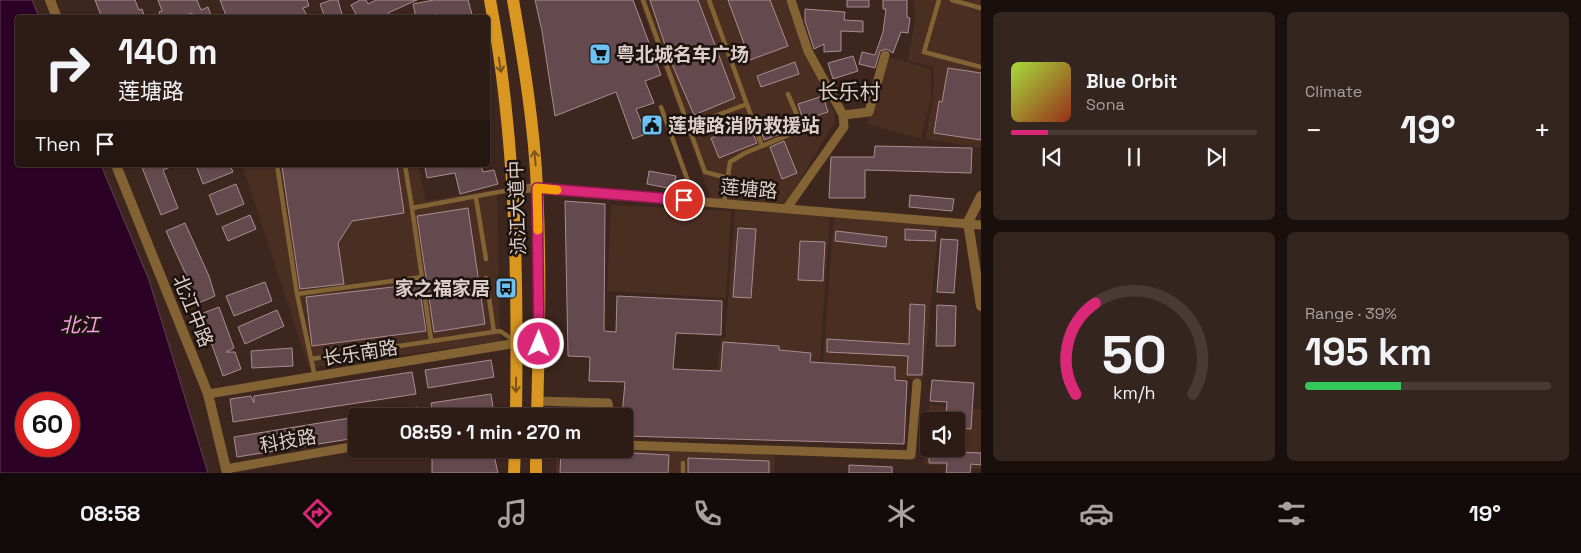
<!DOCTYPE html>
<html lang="en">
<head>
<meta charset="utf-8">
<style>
	body { margin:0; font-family:"Space Grotesk","Noto Sans SC",sans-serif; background:#35251f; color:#f1f3f6; height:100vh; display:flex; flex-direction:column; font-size:19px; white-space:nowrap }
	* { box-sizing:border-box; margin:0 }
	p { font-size:16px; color:#a7a1a1 }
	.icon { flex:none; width:28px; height:28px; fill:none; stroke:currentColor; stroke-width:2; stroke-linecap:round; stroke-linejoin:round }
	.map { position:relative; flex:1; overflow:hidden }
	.drawer { display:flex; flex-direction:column; gap:12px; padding:12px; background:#190f0c; width:600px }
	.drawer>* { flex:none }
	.banner { position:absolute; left:15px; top:15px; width:475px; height:152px; border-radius:5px; box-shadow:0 1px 4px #0004,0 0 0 1px #483a35; background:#2d1c16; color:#f1f3f6; overflow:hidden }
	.fabs { position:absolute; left:920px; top:412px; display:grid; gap:10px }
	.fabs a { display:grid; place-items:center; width:45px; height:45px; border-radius:5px; background:#2d1c16; box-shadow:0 1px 4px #0004,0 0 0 1px #483a35; font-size:25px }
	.speed { position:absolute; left:15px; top:392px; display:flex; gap:10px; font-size:25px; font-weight:700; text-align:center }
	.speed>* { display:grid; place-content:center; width:65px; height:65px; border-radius:50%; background:#2d1c16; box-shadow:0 1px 4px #0004,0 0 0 1px #483a35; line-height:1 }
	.speed .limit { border:8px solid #d22; background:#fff; color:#111 }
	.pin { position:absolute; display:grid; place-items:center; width:42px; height:42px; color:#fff; margin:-21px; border:2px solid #fff; border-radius:50%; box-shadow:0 1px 5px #0007 }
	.me { position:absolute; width:55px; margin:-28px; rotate:1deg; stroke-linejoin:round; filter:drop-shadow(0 0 4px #0008) }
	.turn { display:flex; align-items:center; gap:18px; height:105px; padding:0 20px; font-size:22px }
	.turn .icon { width:65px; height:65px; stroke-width:2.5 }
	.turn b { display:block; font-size:35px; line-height:42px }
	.then { display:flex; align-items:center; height:48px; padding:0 20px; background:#0003; gap:10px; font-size:19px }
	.big { font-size:38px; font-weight:700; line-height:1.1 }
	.drawer .tile { flex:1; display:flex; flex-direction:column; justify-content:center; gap:8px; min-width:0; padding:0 18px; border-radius:8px; background:#35251f }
	.drawer .dial { align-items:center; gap:0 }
	.dial svg { height:130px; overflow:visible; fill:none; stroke:#483a35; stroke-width:7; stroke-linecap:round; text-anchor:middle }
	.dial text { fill:#f1f3f6; stroke:none }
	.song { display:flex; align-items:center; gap:15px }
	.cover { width:60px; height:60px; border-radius:8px; background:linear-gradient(135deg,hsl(80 70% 55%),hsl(10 70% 35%)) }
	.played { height:5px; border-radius:2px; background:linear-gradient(90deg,#db2777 15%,#483a35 15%) }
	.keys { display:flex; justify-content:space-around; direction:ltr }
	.heat { display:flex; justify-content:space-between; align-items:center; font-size:28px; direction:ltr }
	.charge { height:8px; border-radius:4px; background:linear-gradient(90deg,#34c759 39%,#483a35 0) }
	.drawer .tiles { flex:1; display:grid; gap:12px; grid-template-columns:repeat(2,1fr) }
	.trip { position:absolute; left:348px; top:408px; width:285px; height:50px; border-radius:5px; background:#2d1c16; box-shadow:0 1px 4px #0004,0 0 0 1px #483a35; font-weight:700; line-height:50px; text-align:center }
	.tabs { display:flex; height:80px; justify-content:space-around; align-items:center; background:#120b09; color:#a7a1a1 }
	.tabs .icon { width:35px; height:35px }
	.tabs .on { color:#db2777 }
	.tabs b { font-size:22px; color:#f1f3f6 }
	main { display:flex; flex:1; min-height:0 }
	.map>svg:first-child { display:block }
	.built { fill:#4a2e22; fill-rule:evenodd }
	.water { fill:#2c0126; stroke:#613e57; fill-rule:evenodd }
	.building { fill:#644a4e; stroke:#aa8c90 }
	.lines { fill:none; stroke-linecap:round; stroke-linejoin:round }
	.service { stroke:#836334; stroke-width:4.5 }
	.minor { stroke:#836334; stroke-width:9 }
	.tertiary { stroke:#836334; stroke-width:10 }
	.primary { stroke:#d99721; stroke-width:12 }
	.oneway { stroke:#7a5418 }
	.route-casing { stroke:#8e194d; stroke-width:12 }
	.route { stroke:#db2777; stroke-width:9 }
	.slow { stroke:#f59e0b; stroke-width:9 }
	.labels { text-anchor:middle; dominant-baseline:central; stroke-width:5; stroke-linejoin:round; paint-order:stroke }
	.poi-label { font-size:19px; font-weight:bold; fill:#ddcec9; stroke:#1c120e; text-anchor:start }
	.street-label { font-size:19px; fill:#ddcec9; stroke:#1c120e }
	.water-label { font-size:20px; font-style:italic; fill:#fb9fe6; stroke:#1c120e }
	.quarter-label { font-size:21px; fill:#ddcec9; stroke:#1c120e }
</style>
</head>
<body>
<main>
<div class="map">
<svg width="981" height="473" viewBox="0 0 981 473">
	<rect width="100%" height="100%" fill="#3c261e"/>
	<path class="built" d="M639 0H786L804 51 834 112 835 122 786 203 711 199Z
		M914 0H981V148L925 139 933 97 934 67 908 61 915 19Z
		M889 57 931 69V99L921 139 867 124Z
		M242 165H418L426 201 497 189 500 341 309 368Z
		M611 205 731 211 726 298 607 291Z
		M735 210 830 215 819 373 717 368 721 338 725 339Z
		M834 216 939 225 923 380 822 374Z
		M929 405 981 409V469L924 464ZM929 421H956V449H929Z
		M557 406 604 407 605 416H557Z
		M624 448 775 455 774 473H556V449Z"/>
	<path class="water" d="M0 0H32L39 17 18 18V165H101L149 280 208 473H0ZM26 404H69V446H26Z"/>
	<path class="building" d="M95 0H135L139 10 142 9 145 18H102Z
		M158 0H197L201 10 208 7 212 18H194L192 13 179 18H161L159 12 162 11Z
		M220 0H307L309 6 303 8 308 18H227Z
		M331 0H338L343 18H325L320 4Z
		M360 0H366L368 4 376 0H417L388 13 390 18H358L351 5Z
		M434 0H468L473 18H438L437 14 416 18 413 4Z
		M535 0H633L661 75 645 81 654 103 636 109 646 134 633 139 616 92 555 116 542 31Z
		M650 0H698L735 98 694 115 669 57Z
		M728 0H770L788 46 750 60Z
		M847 0H869V7H847Z
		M883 0H907V17L910 18 908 33 901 32 893 53 886 49 880 51 875 68 859 64 862 52 875 55 883 32 886 9H883Z
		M805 9 845 12 844 20 863 21V32L841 31V51L824 52V44L814 49 805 21Z
		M853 56 858 71 833 79 828 63Z
		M795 62 799 74 761 87 757 76Z
		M948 68 981 73V140L934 133 939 101 942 102Z
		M823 96 828 112 803 120 798 104Z
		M787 119 791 130 764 140 760 128Z
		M749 123 757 143 719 158 711 138Z
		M784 141 797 173 782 179 770 147Z
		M875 146 972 148 971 173 865 170V198H829L831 157H874Z
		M141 165H175L163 170 178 208 161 215Z
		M205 165H230L233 172 203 184 197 168Z
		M293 165H397L404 213 352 221 338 243 344 284 300 289 282 167Z
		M437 165H481L483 172 494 170 498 184 460 194 455 173 427 178 425 168Z
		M649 171 676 176 673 189 647 184Z
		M236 184 244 204 217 215 209 195Z
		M910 195 954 199 952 211 909 207Z
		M565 201 605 204 604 331 616 332 617 296 722 301 721 335 676 333 673 369 721 371 723 342 779 346V350L811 353 810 362 895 367V380L907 381 904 444 624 436V416H622L625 382 589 381 590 357 568 356Z
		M468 208 485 324 434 332 417 216Z
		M250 215 256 229 228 241 222 227Z
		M185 223 209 276 215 296 199 303 166 231Z
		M738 228 756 229 751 298 733 297Z
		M905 229 936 231 935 241 905 240Z
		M836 231 887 237 886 247 835 241Z
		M941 239 958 240 954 293 937 292Z
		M800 241 825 242 823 281 798 280Z
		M265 282 272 301 234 316 226 296Z
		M419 284 426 331 312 346 306 297Z
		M910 304 925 305 922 375H907L908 356 827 352V339L909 344Z
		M937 305 956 306 955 346H936Z
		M219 307 234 348 226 352H235L241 369 223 376 201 314Z
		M277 310 284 326 245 344 238 327Z
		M292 348 293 366 252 368 251 351Z
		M491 360 494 377 428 388 425 370Z
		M412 372 416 394 233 422 230 399 251 396 254 403V396Z
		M932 380 974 383 971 429 956 428V421H929V413L946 414 947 402 930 401Z
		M491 394 494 414 478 416H433L431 403Z
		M418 407 420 416H381L380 413Z
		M356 417V438L237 457 234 437Z
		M561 449 669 455 668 473H560Z
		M929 449H940V451L981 453V465L971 464 970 473H946L947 463H929Z
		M481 450 494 455 498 473H432V452Z
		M688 458 769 461V473H688Z
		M849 465 892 467V473H849Z"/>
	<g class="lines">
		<path class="service" d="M643 0 705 172 728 178
			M709 0 762 146
			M939 0 924 52 981 67
			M952 0 981 8
			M661 107 688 181 684 200
			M688 126 747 104
			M277 165 297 294 315 377
			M405 165 412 208 510 190
			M476 198 486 259
			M724 203 730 162 745 153 803 129 788 94
			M412 208 431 340
			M486 278 494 332
			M297 294 422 277
			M311 359 500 331 515 341
			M683 473V463"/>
		<path class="minor" d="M843 115 869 112 885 55
			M514 189 537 188 981 225
			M787 208 844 127 843 115 808 51 791 0
			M208 394 517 343
			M537 401 608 403 610 416
			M624 445 911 455 917 383
			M226 469 356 446"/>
		<path class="tertiary" d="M50 0 57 18
			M116 165 208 394 227 473
			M981 196 968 222 981 306"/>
		<path class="primary" d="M490 0C516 137 518 277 516 416
			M513 0C524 63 534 125 537 188 541 264 539 340 537 416
			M514 473 515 449
			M536 473V449"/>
	</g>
	<defs><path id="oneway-shaft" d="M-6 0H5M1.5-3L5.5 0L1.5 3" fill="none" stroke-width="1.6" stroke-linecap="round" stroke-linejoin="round" transform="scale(1.25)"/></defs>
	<g class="oneway">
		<use href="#oneway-shaft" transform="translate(500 65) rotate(81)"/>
		<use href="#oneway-shaft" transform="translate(535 158) rotate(-95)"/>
		<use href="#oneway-shaft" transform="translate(516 385) rotate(91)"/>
	</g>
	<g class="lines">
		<g class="route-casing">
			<path id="route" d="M539 344 537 188 684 200"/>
		</g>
		<use href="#route" class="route"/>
		<path class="slow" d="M538 230 537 188 557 190"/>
	</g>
	<defs>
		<g id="supermarket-square" transform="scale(1.125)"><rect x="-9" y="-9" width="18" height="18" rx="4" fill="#6dc2f3" stroke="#1c120e"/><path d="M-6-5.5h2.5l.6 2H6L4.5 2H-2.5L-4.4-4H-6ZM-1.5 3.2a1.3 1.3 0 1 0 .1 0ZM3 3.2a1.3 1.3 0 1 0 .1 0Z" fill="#111"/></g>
		<g id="civic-square" transform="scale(1.125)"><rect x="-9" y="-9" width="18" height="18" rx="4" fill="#6dc2f3" stroke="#1c120e"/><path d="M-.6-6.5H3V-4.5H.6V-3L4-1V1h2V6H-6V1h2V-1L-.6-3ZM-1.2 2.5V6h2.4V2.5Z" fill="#111"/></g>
		<g id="bus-square" transform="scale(1.125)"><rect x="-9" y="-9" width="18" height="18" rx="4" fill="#6dc2f3" stroke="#1c120e"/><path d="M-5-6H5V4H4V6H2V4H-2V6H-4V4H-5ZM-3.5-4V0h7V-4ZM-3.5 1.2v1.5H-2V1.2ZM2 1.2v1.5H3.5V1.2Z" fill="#111"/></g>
	</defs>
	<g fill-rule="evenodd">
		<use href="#supermarket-square" x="600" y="54"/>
		<use href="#civic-square" x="652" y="125"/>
		<use href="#bus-square" x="506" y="288"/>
	</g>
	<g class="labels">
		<g class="poi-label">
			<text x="616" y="54">粤北城名车广场</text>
			<text x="668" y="125">莲塘路消防救援站</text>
			<text x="490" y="288" text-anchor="end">家之福家居</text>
		</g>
		<g class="street-label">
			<text transform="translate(749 189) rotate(5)">莲塘路</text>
			<text transform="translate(517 208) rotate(-92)">浈江大道中</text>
			<text transform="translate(193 311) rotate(68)">北江中路</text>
			<text transform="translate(360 353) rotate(-9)">长乐南路</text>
			<text transform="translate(288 441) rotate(-10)">科技路</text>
		</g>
		<g class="water-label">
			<text x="80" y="325">北江</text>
		</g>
		<g class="quarter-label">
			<text x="849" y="91">长乐村</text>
		</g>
	</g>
</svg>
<div class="fabs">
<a><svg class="icon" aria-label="sound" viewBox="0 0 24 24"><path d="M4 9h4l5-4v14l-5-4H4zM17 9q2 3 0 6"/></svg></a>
</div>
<div class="speed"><div class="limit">60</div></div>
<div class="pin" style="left:684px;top:200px;background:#d93025"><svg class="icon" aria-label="arrive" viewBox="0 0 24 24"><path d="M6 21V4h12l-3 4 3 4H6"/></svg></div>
<svg class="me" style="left:539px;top:344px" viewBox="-20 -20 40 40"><circle r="17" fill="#db2777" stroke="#fff" stroke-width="3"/><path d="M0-11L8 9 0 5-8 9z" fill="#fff"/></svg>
<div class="trip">08:59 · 1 min · 270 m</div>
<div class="banner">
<div class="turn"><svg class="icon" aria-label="right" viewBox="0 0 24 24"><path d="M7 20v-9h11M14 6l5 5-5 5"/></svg><div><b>140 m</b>莲塘路</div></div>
<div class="then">Then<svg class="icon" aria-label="arrive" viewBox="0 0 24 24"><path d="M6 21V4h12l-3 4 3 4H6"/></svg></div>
</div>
</div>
<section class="drawer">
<div class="tiles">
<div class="tile">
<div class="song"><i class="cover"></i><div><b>Blue Orbit</b><p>Sona</p></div></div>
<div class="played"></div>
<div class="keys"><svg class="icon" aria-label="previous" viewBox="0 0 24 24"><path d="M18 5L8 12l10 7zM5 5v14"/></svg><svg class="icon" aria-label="pause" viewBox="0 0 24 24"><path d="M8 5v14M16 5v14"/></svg><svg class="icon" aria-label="next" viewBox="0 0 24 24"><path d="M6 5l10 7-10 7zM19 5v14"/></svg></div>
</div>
<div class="tile"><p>Climate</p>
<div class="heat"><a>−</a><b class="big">19°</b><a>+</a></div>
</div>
<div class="tile dial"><svg viewBox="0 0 100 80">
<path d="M14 69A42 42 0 1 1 86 69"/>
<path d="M14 69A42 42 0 0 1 26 13" stroke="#db2777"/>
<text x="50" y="56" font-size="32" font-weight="700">50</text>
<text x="50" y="72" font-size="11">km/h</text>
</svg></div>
<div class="tile"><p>Range · 39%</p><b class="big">195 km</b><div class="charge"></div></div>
</div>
</section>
</main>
<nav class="tabs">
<b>08:58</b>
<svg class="icon on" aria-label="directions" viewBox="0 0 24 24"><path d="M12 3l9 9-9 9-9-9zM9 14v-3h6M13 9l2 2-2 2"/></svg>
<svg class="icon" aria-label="music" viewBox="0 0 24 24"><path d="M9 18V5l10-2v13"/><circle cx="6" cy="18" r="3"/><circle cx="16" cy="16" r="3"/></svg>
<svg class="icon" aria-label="phone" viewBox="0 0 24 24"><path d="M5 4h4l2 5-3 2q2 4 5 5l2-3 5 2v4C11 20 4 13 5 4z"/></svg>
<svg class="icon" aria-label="climate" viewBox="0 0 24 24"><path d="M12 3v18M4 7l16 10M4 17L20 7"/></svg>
<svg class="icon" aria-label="car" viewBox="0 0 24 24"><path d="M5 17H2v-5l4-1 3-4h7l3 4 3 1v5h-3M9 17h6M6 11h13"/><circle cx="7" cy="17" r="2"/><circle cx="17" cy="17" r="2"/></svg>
<svg class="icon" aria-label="filters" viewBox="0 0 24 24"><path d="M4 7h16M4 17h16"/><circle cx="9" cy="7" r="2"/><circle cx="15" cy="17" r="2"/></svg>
<b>19°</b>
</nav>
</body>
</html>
